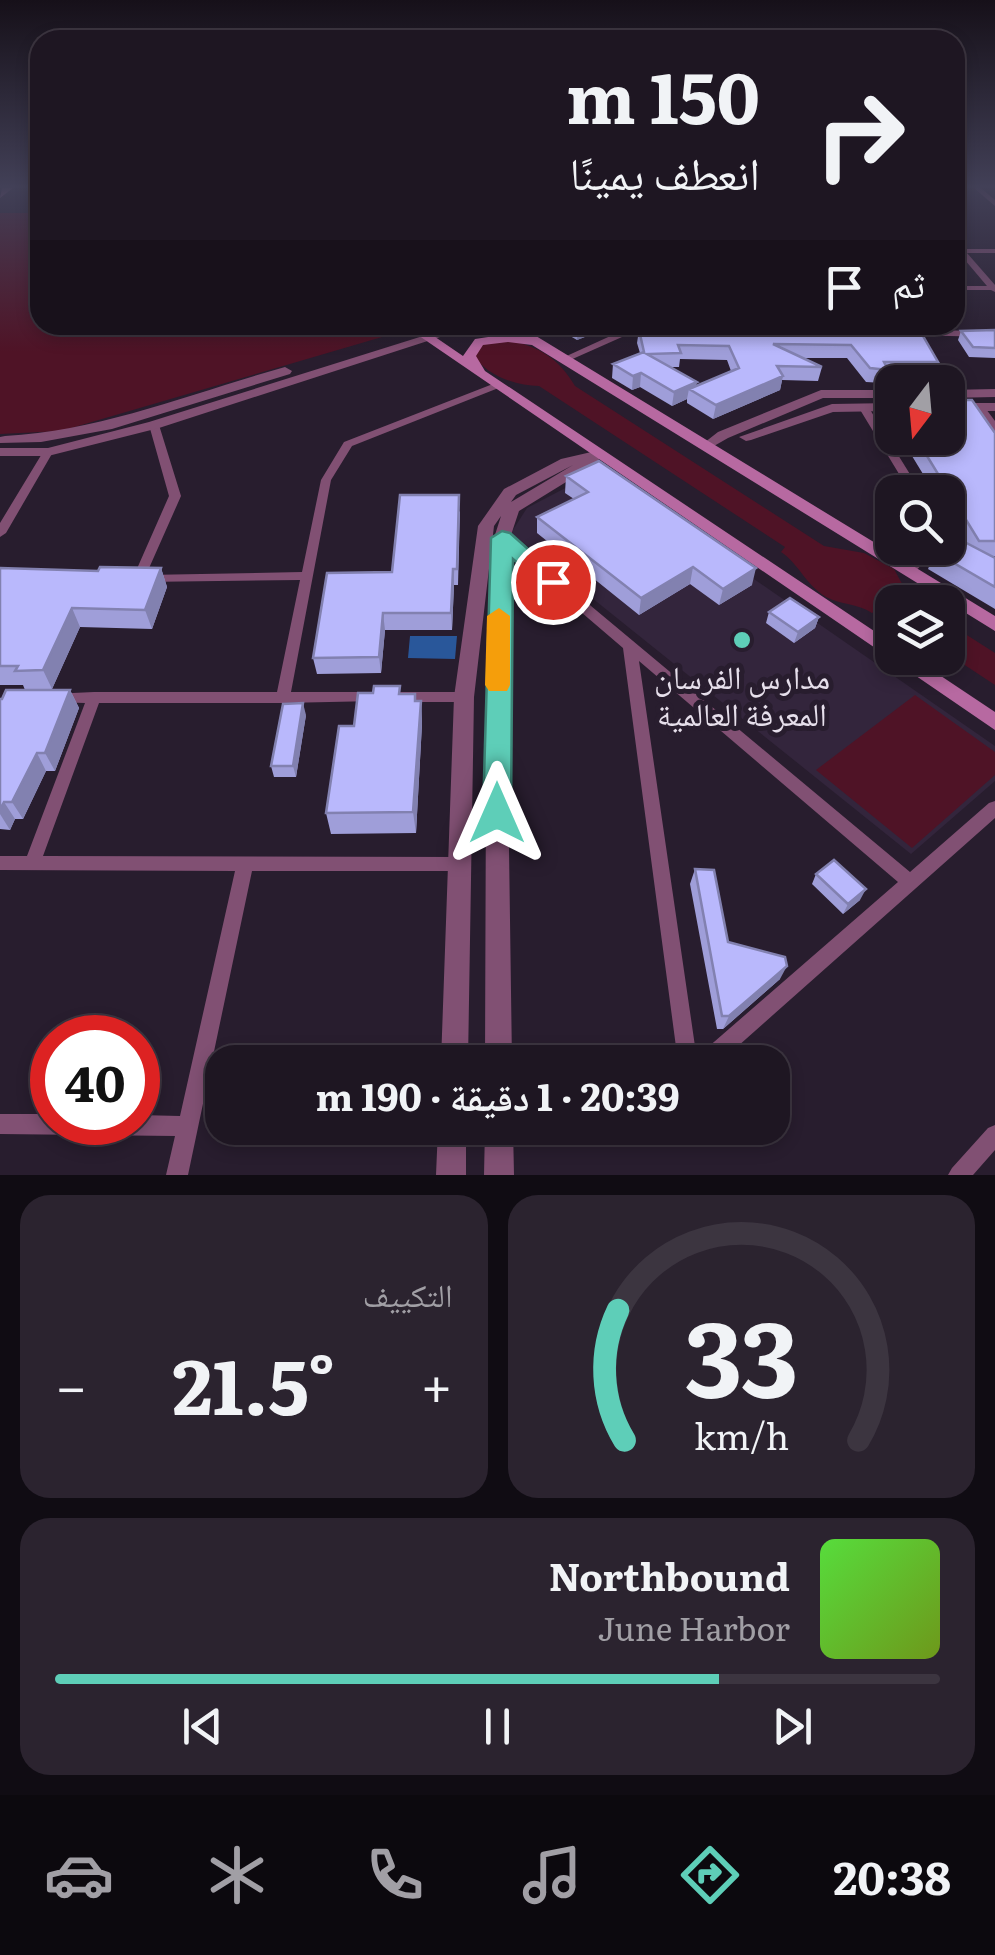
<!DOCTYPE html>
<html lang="ar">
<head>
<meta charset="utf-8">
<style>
	body { margin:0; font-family:Literata,"Noto Naskh Arabic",serif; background:#2b232f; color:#f1f3f6; direction:rtl; height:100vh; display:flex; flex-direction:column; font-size:38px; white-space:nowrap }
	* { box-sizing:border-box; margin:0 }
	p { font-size:32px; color:#a19fa5 }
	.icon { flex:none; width:55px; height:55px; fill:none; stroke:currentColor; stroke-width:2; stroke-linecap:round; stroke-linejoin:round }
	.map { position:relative; height:1175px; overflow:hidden; direction:ltr }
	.panel { display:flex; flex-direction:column; gap:20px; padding:20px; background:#100c13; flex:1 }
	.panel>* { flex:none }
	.guide { position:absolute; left:30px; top:30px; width:935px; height:305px; border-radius:30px; box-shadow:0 5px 15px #0003,0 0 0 2px #3c3540; direction:rtl; background:#1e1622; color:#f1f3f6; overflow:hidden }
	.needle { width:65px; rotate:196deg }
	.controls { position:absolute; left:875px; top:365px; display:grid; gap:20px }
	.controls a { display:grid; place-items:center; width:90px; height:90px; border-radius:20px; background:#1e1622; box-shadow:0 5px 15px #0003,0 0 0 2px #3c3540; font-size:50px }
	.speed { position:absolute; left:30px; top:1015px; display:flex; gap:20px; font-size:50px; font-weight:700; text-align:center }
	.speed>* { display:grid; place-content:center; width:130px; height:130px; border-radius:50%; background:#1e1622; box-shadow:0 5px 15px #0003,0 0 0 2px #3c3540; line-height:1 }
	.speed .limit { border:15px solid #d22; background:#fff; color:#111 }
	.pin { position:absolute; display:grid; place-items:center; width:85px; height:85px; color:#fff; margin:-42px; border:5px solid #fff; border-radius:50%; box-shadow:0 2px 10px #0007 }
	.me { position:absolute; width:110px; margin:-55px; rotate:0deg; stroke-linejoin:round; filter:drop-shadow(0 0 8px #0008) }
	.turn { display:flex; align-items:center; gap:35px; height:210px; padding:0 40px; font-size:45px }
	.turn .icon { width:130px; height:130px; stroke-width:2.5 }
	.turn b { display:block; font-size:70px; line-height:85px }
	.then { display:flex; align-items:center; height:95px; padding:0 40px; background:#0003; gap:20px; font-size:38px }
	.big { font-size:75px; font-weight:700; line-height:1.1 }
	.panel .card { flex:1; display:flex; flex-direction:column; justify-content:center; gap:15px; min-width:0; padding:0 35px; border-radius:30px; background:#2b232f }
	.panel .dial { align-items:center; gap:0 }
	.dial svg { height:260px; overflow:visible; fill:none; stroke:#3c3540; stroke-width:7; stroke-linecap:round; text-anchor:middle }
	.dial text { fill:#f1f3f6; stroke:none }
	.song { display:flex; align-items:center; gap:30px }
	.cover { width:120px; height:120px; border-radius:15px; background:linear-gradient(135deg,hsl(110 70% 55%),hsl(80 70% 35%)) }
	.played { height:10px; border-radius:5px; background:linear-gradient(90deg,#5eceb8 75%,#3c3540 75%) }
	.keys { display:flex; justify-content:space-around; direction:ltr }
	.heat { display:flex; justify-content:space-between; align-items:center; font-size:55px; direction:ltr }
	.panel .tiles { flex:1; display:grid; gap:20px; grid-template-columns:1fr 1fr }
	.card:last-child { grid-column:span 2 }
	.trip { position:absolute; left:205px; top:1045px; width:585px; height:100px; border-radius:30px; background:#1e1622; box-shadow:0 5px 15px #0003,0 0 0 2px #3c3540; font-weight:700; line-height:100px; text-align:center; direction:rtl }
	.dock { display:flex; height:160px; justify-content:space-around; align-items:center; background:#0c090e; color:#a19fa5 }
	.dock .icon { width:70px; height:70px }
	.dock .selected { color:#5eceb8 }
	.dock b { font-size:45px; color:#f1f3f6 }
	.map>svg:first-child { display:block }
	.built { fill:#33253c }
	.green { fill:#4f1326 }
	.water { fill:#29579a }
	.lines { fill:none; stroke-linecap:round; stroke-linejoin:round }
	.minor { fill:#815073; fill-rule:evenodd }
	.tertiary { fill:#815073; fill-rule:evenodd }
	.secondary { fill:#b769a1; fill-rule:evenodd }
	.wall { fill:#9f9ed9; fill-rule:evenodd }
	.shaded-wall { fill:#8281b0 }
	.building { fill:#b9b8fc; stroke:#8281b0; stroke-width:2.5 }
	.route { fill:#5eceb8; stroke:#3d8678; stroke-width:2.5 }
	.slow { fill:#f59e0b }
	.poi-dot { fill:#5eceb8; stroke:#281d2e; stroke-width:4 }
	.labels { text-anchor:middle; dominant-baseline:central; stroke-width:10; stroke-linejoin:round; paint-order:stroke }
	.poi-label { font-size:32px; fill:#e6dfeb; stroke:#281d2e }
</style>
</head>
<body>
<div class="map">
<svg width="995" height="1175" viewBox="0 0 995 1175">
	<rect width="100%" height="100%" fill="#281d2e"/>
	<path class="built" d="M598 471 995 746V781L911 854 511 533 527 508Z"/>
	<path class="green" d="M0 213H40V325H423L61 431 0 434Z
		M496 339C533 342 558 356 575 386L824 546 864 553 894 569 906 591 905 596 914 602H892V619L878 609 872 613C857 603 841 605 826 597 805 584 799 564 781 552L785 547 539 386C516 386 485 375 473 354L479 345Z
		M948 623 995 653V685L948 654Z
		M915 695 995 752V775L912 848 816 770Z"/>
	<path class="water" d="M410 636H457L455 659 408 658Z"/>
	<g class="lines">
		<path class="minor" d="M974 188H981L995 200V206Z
			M955 249H995V253H967L995 285V292L991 290H955V286H987L959 253H955Z
			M652 328 656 331 655 333 622 337 568 361 565 362 560 359 617 333Z
			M907 330 995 331V337L904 335 903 333Z
			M498 382 501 383V387L352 446 331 480 291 692H371L376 693 378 697 376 701 283 703H99L43 856 459 857 465 859 467 864 465 869 459 871H252L188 1175H166L175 1136 0 1134V1114H52V1122H138V1115L180 1116 235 871 0 870V856H27L85 703 51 702 49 698 51 694 94 692H277L300 580 143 582 138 584 132 580 169 496 149 425 154 422 159 425 181 496 146 575 302 572 321 480 344 442Z
			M980 404 983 405 995 421V431L991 430 975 407Z
			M864 405 869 408 921 492H910L859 408Z
			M48 449 53 452 6 533 0 537V523L43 452Z
			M502 534 506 535 910 872 989 803 995 801V818L720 1062H678L623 648 498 541 496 538ZM639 661 898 882 699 1055 697 1060Z
			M925 548H937L913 574H905L903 571 905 568Z
			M401 692H464L469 693 471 697 469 701 464 702H401L396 701 394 697 396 693Z
			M995 1125V1150L973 1175H948L952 1168 988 1128Z"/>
		<path class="tertiary" d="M458 325H477L159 428 48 456H0V448H48L149 422Z
			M285 367 292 371 290 374 112 429 41 442 0 443V437L5 436C104 430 191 393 285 367Z
			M995 389V397L948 398V390Z
			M821 390H892V398H823L728 438 707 450 700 446 718 432Z
			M892 403V411L833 412 751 440 746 441 739 437 832 404Z
			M948 403H995V411H948Z
			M600 450 607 454 599 459 597 463 519 511 510 538 508 777 512 1062H485L486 777 494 538 501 516 494 526 474 697 468 1062H441L454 697 478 526 504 489 561 459ZM573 465 511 502 516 495Z
			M438 1128H466V1175H436Z
			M485 1128H513L514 1175H484Z"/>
		<path class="secondary" d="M2 188H13L0 198Z
			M503 325H518L995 616V631L532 345 508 342 483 345 476 356 485 371 892 643V658H914L995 712V730L412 331 422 328 463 356 475 339 508 334 519 336Z"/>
	</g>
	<path class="wall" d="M551 325H609L608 328 577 340Z
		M919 329 938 362 933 376H886L884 383 866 382 847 358H802L822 367 818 381 782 380 780 390 713 419 687 403V399L672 406 640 387 632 390 612 378 613 364 640 353 637 343 639 330ZM680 359 727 360 731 371 696 386 671 367H679Z
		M995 330V358L969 357 958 340 961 331Z
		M995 433V556H992L995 558V609L928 569 935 552 962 541 948 515V492H934L901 438H948Z
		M566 476 752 585 719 605 690 584 639 615 537 533V517L574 499 565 493Z
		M460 511 458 585H454L452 630H385L381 673 317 674 313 658 392 572Z
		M0 568 98 571 161 568 167 587 152 629 80 627 52 689 25 690 23 685H0Z
		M769 612 819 617 815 628 794 643 766 623Z
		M70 690 79 708 55 771H46L23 819H15L10 830 0 829V699Z
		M400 694H415L416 701H421L422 724 416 833 331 834 326 813Z
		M306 715 296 777H274L271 766Z
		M695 869 728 942 780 979 723 1029H717L690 884Z
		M816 874 860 900 843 914 812 884Z"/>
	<path class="shaded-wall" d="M608 325V328L577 340 578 326Z
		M641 373 640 387 632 390 633 376Z
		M783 376 780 390 713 419 716 405Z
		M697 382 695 392 689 389 687 399 672 406 674 392Z
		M693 567 690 584 639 615 641 598Z
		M161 568 167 587 152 629 145 610Z
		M756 568 752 585 719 605 723 589Z
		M453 569 454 585 452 630 451 613Z
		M72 608 80 627 52 689 43 670Z
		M383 613 385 630 381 673 379 657Z
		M819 617 815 628 794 643 798 632Z
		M70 690 79 708 55 771 45 753Z
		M421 701 422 724 416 833 413 812Z
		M303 703 306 715 296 777 293 766Z
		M37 753 46 771 23 819 12 802Z
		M4 802 15 819 10 830 0 814V810Z
		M866 889 860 900 843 914 848 904Z
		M787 966 780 979 723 1029 729 1016Z"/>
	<path class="building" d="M919 329 938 362H884L888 370 870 368 851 345 773 344 822 367 777 366 783 376 716 405 689 389 739 368 729 346 678 345 681 353 647 354 697 382 674 392 641 373 633 376 613 364 644 352 639 330Z
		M995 330V348L973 347 961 331Z
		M948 400H972L995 433V541H979L916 438H948Z
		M599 461 756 568 723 589 693 567 641 598 537 517 588 492 566 476Z
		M400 495H459L457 569H453L451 613H383L379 657 313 658 327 573 392 572Z
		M955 537 995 558V587L935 552 941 548H948V543Z
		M100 567 161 568 145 610 72 608 43 670 15 671 18 666H0V568L98 571Z
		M790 598 819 617 798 632 769 612Z
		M374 686H400L399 694H415V701H421L413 812 326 813 339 726H354L358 693H373Z
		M6 690H70L45 753H37L12 802H4L0 810V699H2Z
		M303 703 293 766H271L283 704Z
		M834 860 866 889 848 904 816 874Z
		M695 869 714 870 728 942 785 957 787 966 729 1016H722Z"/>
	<linearGradient id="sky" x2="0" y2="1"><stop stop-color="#161019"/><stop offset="0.53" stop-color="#424057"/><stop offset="1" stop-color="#424057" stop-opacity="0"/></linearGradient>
	<rect width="995" height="352" fill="url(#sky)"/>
	<path class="route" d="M502 531 510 533 565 582 561 587H545L513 559 511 813 507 821 497 825 487 821 483 813 491 538Z"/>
	<path class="slow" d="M499 608 510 616V685L507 691H489L485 685 487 616Z"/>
	<circle class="poi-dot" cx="742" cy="640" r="10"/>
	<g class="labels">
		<g class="poi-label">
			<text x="742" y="675">مدارس الفرسان<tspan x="742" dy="37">المعرفة العالمية</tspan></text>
		</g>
	</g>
</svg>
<div class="controls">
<a><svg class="needle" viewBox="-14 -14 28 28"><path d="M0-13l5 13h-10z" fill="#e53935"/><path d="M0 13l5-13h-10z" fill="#a19fa5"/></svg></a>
<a><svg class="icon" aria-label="search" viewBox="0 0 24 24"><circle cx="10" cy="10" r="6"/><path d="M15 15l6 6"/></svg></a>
<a><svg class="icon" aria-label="layers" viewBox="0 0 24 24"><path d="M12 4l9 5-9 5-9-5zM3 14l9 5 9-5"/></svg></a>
</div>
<div class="speed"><div class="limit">40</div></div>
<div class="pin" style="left:553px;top:582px;background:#d93025"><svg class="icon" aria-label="arrive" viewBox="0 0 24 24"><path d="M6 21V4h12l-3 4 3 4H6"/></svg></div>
<svg class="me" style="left:497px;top:813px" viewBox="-20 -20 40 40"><path d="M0-17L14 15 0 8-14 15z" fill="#5eceb8" stroke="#fff" stroke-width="4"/></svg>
<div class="trip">20:39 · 1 دقيقة · 190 m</div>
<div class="guide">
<div class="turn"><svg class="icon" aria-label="right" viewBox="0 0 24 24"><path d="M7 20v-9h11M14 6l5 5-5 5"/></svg><div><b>150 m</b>انعطف يمينًا</div></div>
<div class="then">ثم<svg class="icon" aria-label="arrive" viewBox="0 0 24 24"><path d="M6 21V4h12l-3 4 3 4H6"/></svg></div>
</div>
</div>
<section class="panel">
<div class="tiles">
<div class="card dial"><svg viewBox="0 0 100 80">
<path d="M14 69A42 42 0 1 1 86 69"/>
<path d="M14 69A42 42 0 0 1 12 29" stroke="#5eceb8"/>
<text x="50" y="56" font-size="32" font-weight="700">33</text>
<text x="50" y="72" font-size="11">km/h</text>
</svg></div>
<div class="card"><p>التكييف</p>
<div class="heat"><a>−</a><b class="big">21.5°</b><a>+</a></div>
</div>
<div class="card">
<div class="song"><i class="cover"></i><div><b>Northbound</b><p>June Harbor</p></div></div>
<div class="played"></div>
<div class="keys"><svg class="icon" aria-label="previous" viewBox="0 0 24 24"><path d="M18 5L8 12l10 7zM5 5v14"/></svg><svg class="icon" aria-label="pause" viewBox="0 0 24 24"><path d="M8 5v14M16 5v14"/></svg><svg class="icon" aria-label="next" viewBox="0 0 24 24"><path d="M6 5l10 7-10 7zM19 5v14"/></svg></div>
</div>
</div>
</section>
<nav class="dock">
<b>20:38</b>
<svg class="icon selected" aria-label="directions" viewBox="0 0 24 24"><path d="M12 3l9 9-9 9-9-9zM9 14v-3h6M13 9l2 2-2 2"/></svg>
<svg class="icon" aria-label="music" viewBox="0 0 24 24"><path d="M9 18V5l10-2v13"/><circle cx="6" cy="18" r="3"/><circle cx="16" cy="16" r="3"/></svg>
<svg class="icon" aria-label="phone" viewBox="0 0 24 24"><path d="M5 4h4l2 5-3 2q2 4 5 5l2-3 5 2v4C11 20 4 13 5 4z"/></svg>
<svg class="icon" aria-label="climate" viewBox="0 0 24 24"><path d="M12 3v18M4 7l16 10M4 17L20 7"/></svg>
<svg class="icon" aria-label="car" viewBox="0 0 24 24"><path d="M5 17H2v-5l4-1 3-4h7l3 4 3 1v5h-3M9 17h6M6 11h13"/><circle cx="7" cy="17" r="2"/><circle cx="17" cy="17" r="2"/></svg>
</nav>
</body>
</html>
